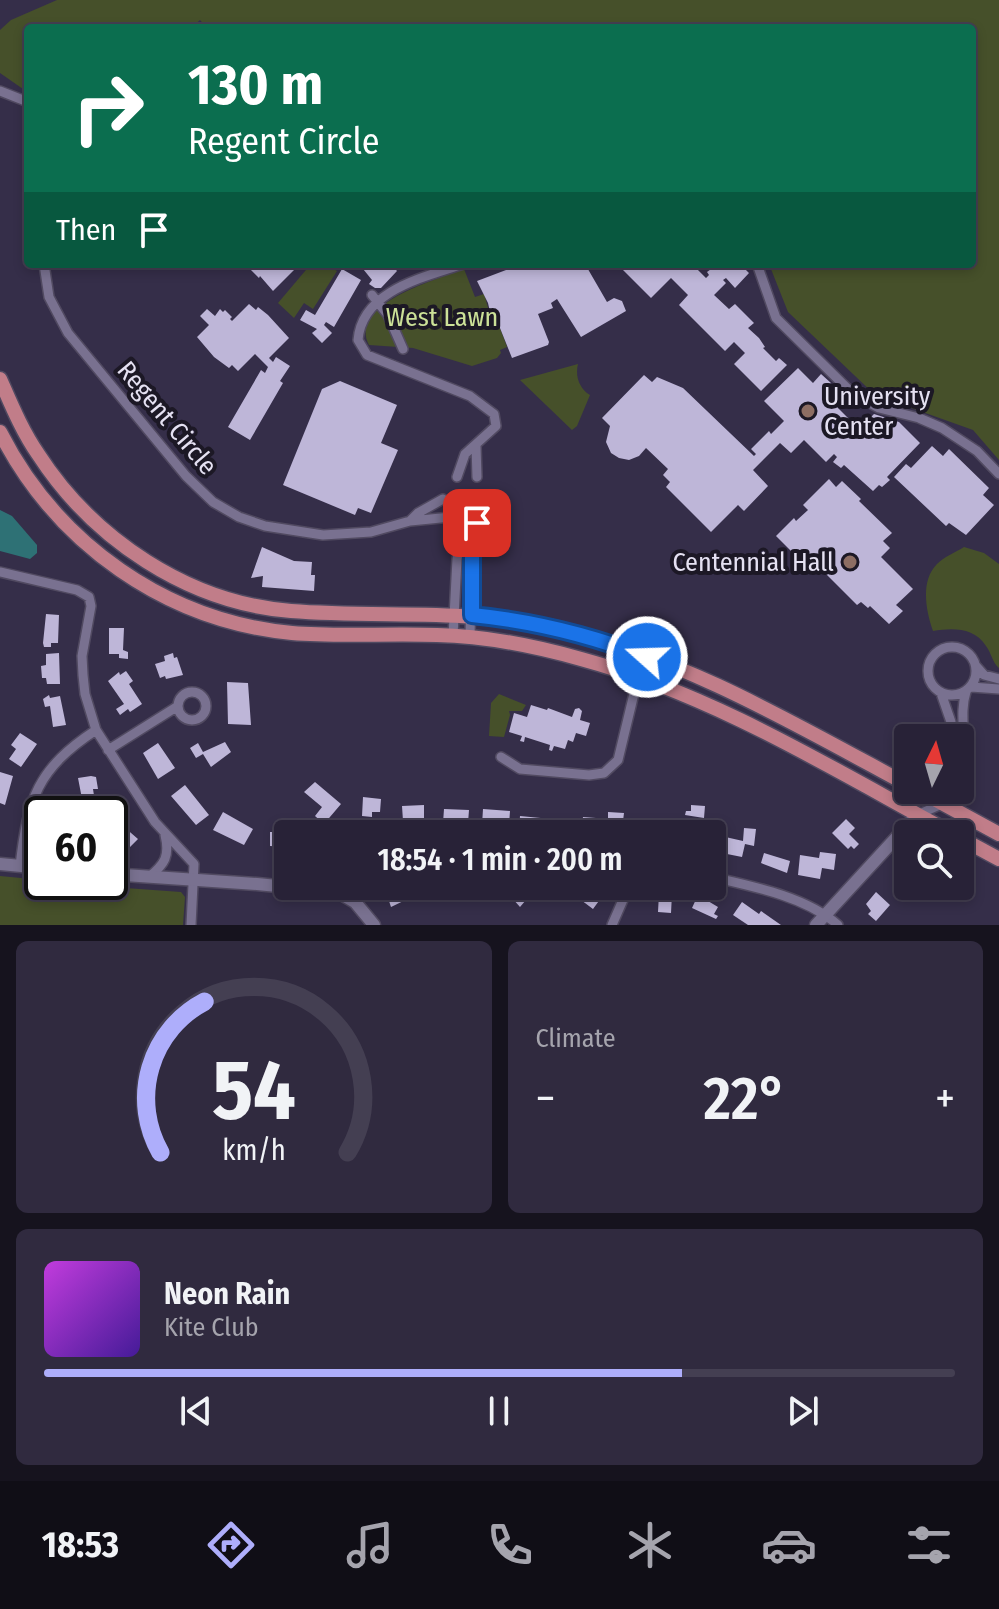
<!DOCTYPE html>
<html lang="en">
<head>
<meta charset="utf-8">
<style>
	body { margin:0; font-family:"Fira Sans Condensed",sans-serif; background:#302a3f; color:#f1f3f6; height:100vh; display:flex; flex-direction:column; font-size:30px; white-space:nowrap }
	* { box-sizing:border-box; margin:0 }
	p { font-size:26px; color:#a5a4ad }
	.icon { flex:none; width:44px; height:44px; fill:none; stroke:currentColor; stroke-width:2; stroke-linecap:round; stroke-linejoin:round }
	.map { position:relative; height:925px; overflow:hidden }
	.sheet { display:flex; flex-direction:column; gap:16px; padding:16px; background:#16131e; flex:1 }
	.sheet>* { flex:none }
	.top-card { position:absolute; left:24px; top:24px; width:952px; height:244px; border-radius:8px; box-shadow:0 4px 12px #0003,0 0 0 2px #443f52; background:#0b6e4f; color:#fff; overflow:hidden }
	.needle { width:52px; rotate:5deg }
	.fabs { position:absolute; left:894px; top:724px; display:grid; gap:16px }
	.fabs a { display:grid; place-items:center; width:80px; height:80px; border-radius:8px; background:#282237; box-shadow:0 4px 12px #0003,0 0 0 2px #443f52; font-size:40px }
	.speed { position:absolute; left:24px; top:796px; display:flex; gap:16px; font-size:40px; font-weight:700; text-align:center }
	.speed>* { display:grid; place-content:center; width:104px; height:104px; border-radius:50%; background:#282237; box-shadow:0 4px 12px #0003,0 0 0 2px #443f52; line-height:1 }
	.speed .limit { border:4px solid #111; border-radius:12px; background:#fff; color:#111 }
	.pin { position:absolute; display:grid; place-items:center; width:68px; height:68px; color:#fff; margin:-34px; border-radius:16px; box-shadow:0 4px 12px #0006 }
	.me { position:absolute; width:88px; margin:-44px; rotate:290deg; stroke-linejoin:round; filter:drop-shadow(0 0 6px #0008) }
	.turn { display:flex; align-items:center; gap:28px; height:168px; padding:0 32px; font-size:36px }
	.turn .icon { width:104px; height:104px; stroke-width:2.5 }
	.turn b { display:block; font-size:56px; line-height:68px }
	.then { display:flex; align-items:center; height:76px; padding:0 32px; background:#0003; gap:16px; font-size:30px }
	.big { font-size:60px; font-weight:600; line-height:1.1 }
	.sheet .tile { flex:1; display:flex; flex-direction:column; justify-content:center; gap:12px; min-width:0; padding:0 28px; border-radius:12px; background:#302a3f }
	.sheet .dial { align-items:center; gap:0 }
	.dial svg { height:208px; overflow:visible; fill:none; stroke:#443f52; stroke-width:7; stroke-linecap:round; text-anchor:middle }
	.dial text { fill:#f1f3f6; stroke:none }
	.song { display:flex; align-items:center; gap:24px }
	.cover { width:96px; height:96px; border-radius:12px; background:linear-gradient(135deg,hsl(290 70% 55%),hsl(260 70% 35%)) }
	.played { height:8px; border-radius:4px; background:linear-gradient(90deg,#aeaefb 70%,#443f52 70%) }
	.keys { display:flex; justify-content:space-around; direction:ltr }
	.heat { display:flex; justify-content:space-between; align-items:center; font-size:44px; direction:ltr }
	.sheet .tiles { flex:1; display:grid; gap:16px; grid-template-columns:1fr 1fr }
	.tile:last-child { grid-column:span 2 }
	.trip { position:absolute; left:274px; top:820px; width:452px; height:80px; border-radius:8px; background:#282237; box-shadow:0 4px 12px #0003,0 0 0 2px #443f52; font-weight:600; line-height:80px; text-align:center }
	.menu { display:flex; height:128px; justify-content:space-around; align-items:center; background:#100e16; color:#a5a4ad }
	.menu .icon { width:56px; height:56px }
	.menu .selected { color:#aeaefb }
	.menu b { font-size:36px; color:#f1f3f6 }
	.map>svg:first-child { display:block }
	.green { fill:#46502a }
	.water { fill:#2e7175 }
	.building { fill:#beb6d8 }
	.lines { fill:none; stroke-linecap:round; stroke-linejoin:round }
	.street-casing { stroke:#514a61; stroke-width:12 }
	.secondary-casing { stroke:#514a61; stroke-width:15 }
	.primary-casing { stroke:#514a61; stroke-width:17 }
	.street { stroke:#797190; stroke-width:9 }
	.secondary { stroke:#797190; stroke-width:12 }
	.primary { stroke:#c17d89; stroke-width:14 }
	.route-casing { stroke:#114b97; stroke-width:20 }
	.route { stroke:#1a73e8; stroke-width:14 }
	.education-dot { fill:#8d6e63; stroke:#1c1825; stroke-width:3 }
	.labels { text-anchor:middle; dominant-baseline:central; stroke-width:8; stroke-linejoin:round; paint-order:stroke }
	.park-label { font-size:26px; fill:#cce198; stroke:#1c1825 }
	.poi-label { font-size:26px; fill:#e5e1f2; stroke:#1c1825; text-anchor:start }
	.street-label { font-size:26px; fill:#e5e1f2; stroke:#1c1825 }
</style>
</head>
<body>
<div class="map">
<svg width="999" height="925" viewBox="0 0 999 925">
	<rect width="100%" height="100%" fill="#352e49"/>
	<path class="green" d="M57 0H999V460L973 430 875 395 788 312 769 264H972V28H207L200 20 191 28H28V89H23L0 73V30L11 20Z
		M311 264H325L337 271 313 309 304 303 294 318 278 303Z
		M464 269 475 297 484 294 493 325 498 323 507 347 500 350 501 353 497 358 472 366 413 348 369 345C347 304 438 279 464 269Z
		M578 364C575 376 579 388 590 395L577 426 572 430 520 380Z
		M964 547 984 553 999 564V668C992 662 992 654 986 646 974 627 952 628 933 631 926 611 920 581 937 564 944 557 956 552 964 547Z
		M499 694 526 705 522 711H509L510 715 504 737 489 736 491 703Z
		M0 876 42 880V882L181 892 185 897 183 925H0Z"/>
	<path class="water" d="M0 510 12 516 37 545V553L30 559 0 551Z"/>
	<path class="building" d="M253 264 267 266 270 264H300L273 291 260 276 259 278 249 268Z
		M359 264H385L388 267 391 264 397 271 381 288H375L369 284 372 280Z
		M522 264H585L607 302 614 298 622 301 626 311 581 337 557 299 551 303 553 308 538 314 549 342 548 345 512 358 498 323 493 325 488 303 477 281Z
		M617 264H692L706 278 709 275 707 272 718 264H740L749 273 735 288 726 278 723 280 726 283 714 295 729 309 735 304 754 323 748 328 759 338 765 347 763 348 776 361 779 358 787 365 761 391 734 364 745 353 734 342 725 351 679 305 688 295 671 278 651 298Z
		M342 269 361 280 334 327 326 322 324 325 332 333 322 343 312 333 317 329 300 320 306 310 315 315Z
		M249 304 256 310 258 307 268 315 289 338 269 358 273 362 276 357 290 366 280 381 283 383 250 440 228 427 261 370 265 373 268 367 255 354 238 371 232 365 229 368 214 357 197 337 209 325 200 316 207 309 215 316 220 309 223 312 225 310 232 317 230 319 232 321Z
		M798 368 813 383 821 374 831 383 822 392 859 429 874 414 899 422 920 443 887 477 890 480 882 487 879 485 873 491 844 465 841 468 833 462 837 457 834 454 826 462 804 440 791 453 780 443 753 470 768 486 744 511 738 505 711 532 666 487 670 482 663 475 668 469 646 448 639 456 629 460 619 458 611 453 606 442 610 426 602 418 644 375 652 382 657 377 683 388 754 456 756 454 751 449 769 431 771 434 784 421 764 401Z
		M340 381 397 405 381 443 398 450 371 513 358 508 355 515 283 485 322 389Z
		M932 446 943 456 949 449 989 488 983 495 994 505 966 535 949 523 946 526 894 477 906 464 911 468Z
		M829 479 836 487 842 481 861 499 859 501 892 533 883 541 890 548 881 557 913 589 896 605 903 611 889 624 870 606 868 608 861 602 857 605 813 561 811 563 805 557 801 561 776 536 794 518 796 521 808 510 803 505Z
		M262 547 294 561 312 562 311 575H315L314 591 262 587 263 576 251 578Z
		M46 614 59 615 58 643H51V647H44L43 643Z
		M109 628H124L123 650 128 652V659L119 658V654H109Z
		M59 653 60 684H47L46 678H42L41 666 46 665V654Z
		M173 653 174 658 177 657 183 675 166 679 165 676 160 678 155 664 165 661 164 656Z
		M126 671 133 681 129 684 142 704 130 712 128 709 120 715 116 709 124 704 108 681 119 672 120 675Z
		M227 682 248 683 251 725 228 724Z
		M49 695 50 698 60 696 66 725 53 727 50 706 45 707 43 699Z
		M531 705 547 710 548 708 572 717 575 709 579 708 582 711 580 720 590 723 586 736 576 733 573 742 568 740 565 749 554 746 552 751 549 750 550 745 525 737 524 742 520 741 522 736 509 732 514 713 527 717Z
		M20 733 37 744 21 767 9 759 16 749 11 745Z
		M225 742 231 752 211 767 203 754 196 758 190 748 198 743 203 752Z
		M158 743 175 768 158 779 143 753Z
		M0 772 13 776 5 805 0 803Z
		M91 776 96 777 98 789H93L95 802 83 804 78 778Z
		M315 782 341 804 324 824 315 816 322 807 304 792Z
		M185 785 209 815 196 825 171 796Z
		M363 797 381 799 380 812H372V817L362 816Z
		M424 805V820L403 821 402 806Z
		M691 805 705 806 704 818 685 815 686 811H691Z
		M444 809 469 810 468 823H443Z
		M483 809 510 811 509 825H482Z
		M223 812 253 829 244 845 213 830Z
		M608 812 624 813 623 821 633 825V834H608Z
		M520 816 551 819 550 833 519 830Z
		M583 817 596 818 595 833 563 834 564 822 582 824Z
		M846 819 855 828 849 834 859 844 854 849 851 846 848 849 832 833Z
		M116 820 138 839 128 849 125 846 122 848 115 841 117 838 110 829Z
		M661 824 673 827 672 834H644L645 827 660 828Z
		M279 827H292V834H288V847L270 846V832H279Z
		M744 828 756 829 754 846 745 844 742 857 717 852 721 836 743 841Z
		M820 852 836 854 834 870 822 868 820 879 798 875 800 855 819 858Z
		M764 853 790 861 787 873 761 863Z
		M908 865V884L900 893 892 886 896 881 894 880Z
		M384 886H415L418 894 391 907Z
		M452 886H490L489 899 475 896 470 901Z
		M507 886H538L520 907 504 889Z
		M571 886H592L604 894 593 909 581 900 582 898 568 893Z
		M876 892 890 905 876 921 868 914 871 911 866 904Z
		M659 893 672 894 671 913 658 912Z
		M698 895 718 907 714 914 718 916 716 919 692 908Z
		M742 902 759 914 761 911 781 925H748L733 915Z"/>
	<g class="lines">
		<g class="street-casing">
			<path id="street" d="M0 91 28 102
				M44 264 49 297 68 333 186 476 213 502 239 517 265 526 323 535 371 532 410 521 451 517
				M757 264 776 318 853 394 879 408 919 418 942 428 977 451 999 474
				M372 295 388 315 403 349
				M476 446 477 477
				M457 477 465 454 496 426 494 414 470 396 367 355 358 340C362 290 425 277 463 264
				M410 521 418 513 443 499
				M0 572 77 590 89 597 91 606 82 656 83 675 85 694 96 730 155 822 194 864 191 925
				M453 636 457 559 461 538 458 522
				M470 637 472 537 477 523
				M928 671a24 24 0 1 1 48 0a24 24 0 1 1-48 0Z
				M976 666 984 675 999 679
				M971 687 999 689
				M178 706a14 14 0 1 1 28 0a14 14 0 1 1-28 0Z
				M941 693 951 722V738
				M108 750 178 706
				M501 757 520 769 589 775 604 773 618 760 638 677
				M960 768C969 742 958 717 966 692
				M917 815 942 804 949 790
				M20 866C28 798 37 769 96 730
				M149 877C165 864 170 856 165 835
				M712 877C752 886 807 897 838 925
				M612 925 629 886"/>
		</g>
		<g class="secondary-casing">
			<path id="secondary" d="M0 864 42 868
				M110 874 257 884 338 892 355 902 374 925
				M816 925 917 815"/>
		</g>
		<g class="primary-casing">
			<path id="primary" d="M0 379C11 404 22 431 38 454 93 539 188 603 291 611 381 618 467 608 556 628 683 658 795 724 908 785
				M0 432C57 544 166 621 292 633 340 637 389 633 437 635 485 636 535 646 581 659 714 695 833 769 953 834
				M918 790 999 834
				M960 838 999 859"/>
		</g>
		<use href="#street" class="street"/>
		<use href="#secondary" class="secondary"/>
		<use href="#primary" class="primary"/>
	</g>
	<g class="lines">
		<g class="route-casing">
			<path id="route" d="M477 523 472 537V615C532 621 590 635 647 657"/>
		</g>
		<use href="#route" class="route"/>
	</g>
	<g class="education-dot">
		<circle cx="808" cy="411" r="8"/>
		<circle cx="850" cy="562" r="8"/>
	</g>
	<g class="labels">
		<g class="park-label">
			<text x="442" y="317">West Lawn</text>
		</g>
		<g class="poi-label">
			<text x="824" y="396">University<tspan x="824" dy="30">Center</tspan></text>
			<text x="834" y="562" text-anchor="end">Centennial Hall</text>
		</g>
		<g class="street-label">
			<text transform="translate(167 418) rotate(50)">Regent Circle</text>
		</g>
	</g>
</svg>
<div class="fabs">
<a><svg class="needle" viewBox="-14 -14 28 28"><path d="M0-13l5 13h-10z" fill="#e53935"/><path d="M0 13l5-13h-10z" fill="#a5a4ad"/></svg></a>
<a><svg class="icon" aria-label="search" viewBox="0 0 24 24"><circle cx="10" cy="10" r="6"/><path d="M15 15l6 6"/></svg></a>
</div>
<div class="speed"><div class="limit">60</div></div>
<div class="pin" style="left:477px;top:523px;background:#d93025"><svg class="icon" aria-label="arrive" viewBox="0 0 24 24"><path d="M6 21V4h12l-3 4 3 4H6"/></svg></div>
<svg class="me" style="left:647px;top:657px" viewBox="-20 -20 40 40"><circle r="17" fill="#1a73e8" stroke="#fff" stroke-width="3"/><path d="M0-11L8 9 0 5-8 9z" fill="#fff"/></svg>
<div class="trip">18:54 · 1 min · 200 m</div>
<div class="top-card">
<div class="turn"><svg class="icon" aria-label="right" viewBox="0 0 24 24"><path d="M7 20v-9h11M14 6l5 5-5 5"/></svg><div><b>130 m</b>Regent Circle</div></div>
<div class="then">Then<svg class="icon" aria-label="arrive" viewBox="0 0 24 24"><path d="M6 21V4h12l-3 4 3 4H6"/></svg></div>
</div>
</div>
<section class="sheet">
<div class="tiles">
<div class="tile dial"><svg viewBox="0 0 100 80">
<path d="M14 69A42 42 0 1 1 86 69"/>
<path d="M14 69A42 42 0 0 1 31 11" stroke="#aeaefb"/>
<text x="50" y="56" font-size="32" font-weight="700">54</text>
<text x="50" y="72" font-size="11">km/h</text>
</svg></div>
<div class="tile"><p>Climate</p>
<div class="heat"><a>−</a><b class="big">22°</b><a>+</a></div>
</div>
<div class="tile">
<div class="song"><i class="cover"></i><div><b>Neon Rain</b><p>Kite Club</p></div></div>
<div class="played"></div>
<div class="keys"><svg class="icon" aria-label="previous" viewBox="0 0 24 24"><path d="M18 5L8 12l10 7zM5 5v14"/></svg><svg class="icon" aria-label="pause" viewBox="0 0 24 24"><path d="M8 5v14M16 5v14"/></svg><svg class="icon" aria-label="next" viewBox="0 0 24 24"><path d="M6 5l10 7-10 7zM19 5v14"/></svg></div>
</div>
</div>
</section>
<nav class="menu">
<b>18:53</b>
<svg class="icon selected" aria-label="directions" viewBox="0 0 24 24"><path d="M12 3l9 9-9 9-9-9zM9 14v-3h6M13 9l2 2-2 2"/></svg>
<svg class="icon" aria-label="music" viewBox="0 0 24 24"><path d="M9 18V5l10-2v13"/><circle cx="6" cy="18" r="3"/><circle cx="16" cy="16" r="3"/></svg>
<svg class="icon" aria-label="phone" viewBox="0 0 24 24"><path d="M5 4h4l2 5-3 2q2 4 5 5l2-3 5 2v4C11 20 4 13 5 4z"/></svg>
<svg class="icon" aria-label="climate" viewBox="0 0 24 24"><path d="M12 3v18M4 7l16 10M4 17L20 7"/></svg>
<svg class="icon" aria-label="car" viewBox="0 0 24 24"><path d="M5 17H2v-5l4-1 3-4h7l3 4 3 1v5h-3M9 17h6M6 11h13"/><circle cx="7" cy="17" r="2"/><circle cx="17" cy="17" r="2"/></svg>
<svg class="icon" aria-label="filters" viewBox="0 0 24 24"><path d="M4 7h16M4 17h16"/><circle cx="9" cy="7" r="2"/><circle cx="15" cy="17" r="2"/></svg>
</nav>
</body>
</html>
